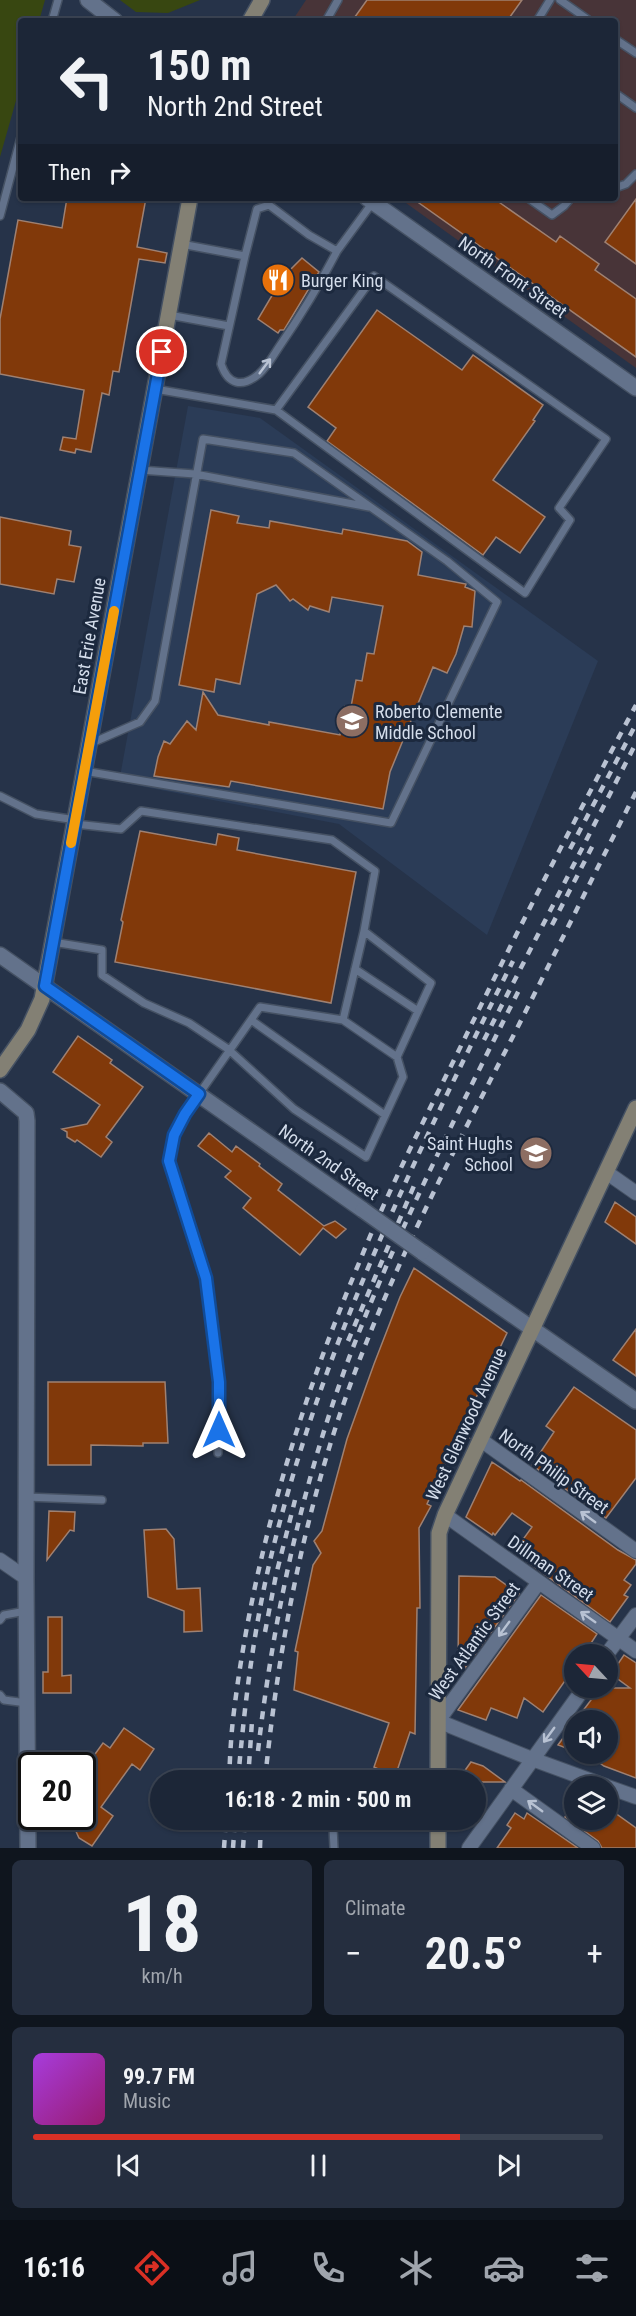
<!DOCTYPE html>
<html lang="en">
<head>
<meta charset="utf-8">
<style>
	body { margin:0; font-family:"Roboto Condensed",sans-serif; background:#252e3f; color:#f1f3f6; height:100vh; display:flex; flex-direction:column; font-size:22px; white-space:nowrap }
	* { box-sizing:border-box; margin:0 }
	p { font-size:20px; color:#a0a5ad }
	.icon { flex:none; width:33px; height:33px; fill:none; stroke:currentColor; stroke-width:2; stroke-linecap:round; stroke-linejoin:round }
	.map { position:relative; height:1848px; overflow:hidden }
	.panel { display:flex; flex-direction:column; gap:12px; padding:12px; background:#0f151e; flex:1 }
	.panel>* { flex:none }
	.guide { position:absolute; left:18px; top:18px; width:600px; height:183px; border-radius:6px; box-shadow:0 2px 4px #0004,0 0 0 2px #3a4352; background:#1c2637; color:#f1f3f6; overflow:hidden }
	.needle { width:39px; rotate:296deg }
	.fabs { position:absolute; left:564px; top:1644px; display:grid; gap:12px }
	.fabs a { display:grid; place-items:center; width:54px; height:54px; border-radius:50%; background:#1c2637; box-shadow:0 2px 4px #0004,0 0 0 2px #3a4352; font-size:30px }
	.speed { position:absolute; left:18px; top:1752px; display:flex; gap:12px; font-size:30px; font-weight:700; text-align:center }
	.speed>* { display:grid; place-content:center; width:78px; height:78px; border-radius:50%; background:#1c2637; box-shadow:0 2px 4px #0004,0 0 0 2px #3a4352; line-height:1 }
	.speed .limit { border:3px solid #111; border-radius:9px; background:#fff; color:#111 }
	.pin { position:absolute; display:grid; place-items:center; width:51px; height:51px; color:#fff; margin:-26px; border:3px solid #fff; border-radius:50%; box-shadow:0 2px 6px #0007 }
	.me { position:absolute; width:66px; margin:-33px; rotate:0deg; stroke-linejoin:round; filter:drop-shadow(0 0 4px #0008) }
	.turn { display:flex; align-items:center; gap:21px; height:126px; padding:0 30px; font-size:27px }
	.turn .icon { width:78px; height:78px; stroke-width:2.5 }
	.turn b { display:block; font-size:42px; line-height:51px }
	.then { display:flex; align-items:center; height:57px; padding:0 30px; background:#0003; gap:12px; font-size:22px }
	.big { font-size:45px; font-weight:700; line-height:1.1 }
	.panel .widget { flex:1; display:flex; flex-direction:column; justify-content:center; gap:9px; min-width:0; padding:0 21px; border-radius:9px; background:#252e3f }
	.panel .dial { align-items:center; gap:0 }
	.dial b { font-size:78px; line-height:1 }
	.song { display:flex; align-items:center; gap:18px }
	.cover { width:72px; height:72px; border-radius:9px; background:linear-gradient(135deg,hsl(280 70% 55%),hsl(320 70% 35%)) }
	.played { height:6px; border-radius:3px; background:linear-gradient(90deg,#d93025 75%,#3a4352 75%) }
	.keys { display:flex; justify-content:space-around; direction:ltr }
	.heat { display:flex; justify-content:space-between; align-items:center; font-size:33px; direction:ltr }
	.panel .tiles { flex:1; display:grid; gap:12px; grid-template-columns:1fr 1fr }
	.widget:last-child { grid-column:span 2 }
	.trip { position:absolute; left:150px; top:1770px; width:336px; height:60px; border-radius:30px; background:#1c2637; box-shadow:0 2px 4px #0004,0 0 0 2px #3a4352; font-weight:700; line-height:60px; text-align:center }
	.tab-bar { display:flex; height:96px; justify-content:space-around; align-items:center; background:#0b0f16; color:#a0a5ad }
	.tab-bar .icon { width:42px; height:42px }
	.tab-bar .active { color:#d93025 }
	.tab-bar b { font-size:27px; color:#f1f3f6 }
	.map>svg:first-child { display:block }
	.built { fill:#2b3c57 }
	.medical { fill:#483438 }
	.green { fill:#384711 }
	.building { fill:#81390a; stroke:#9f8172; stroke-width:1.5 }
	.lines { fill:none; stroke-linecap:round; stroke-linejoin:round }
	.service-casing { stroke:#455163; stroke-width:10 }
	.minor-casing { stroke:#455163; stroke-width:16 }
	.tertiary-casing { stroke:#455163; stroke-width:18 }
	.secondary-casing { stroke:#455163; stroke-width:18 }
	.service { stroke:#63728b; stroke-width:7 }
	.minor { stroke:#63728b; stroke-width:14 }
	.tertiary { stroke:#63728b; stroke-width:15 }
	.secondary { stroke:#838074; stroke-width:15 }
	.rail { stroke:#b9c2d2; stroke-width:4.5; stroke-dasharray:8 8; stroke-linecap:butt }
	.tertiary-bridge-casing { stroke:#455163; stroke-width:18; stroke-linecap:butt }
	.tertiary-bridge { stroke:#63728b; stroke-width:15 }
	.oneway { stroke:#b8c2d3 }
	.route-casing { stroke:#114b97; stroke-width:15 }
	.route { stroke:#1a73e8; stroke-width:10 }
	.slow { stroke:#f59e0b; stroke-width:10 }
	.labels { text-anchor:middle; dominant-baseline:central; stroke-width:6; stroke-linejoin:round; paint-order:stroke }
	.street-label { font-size:18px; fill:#d4ddeb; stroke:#1c293e }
	.poi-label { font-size:18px; fill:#d4ddeb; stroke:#1c293e; text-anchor:start }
</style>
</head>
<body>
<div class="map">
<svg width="636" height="1848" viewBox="0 0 636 1848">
	<rect width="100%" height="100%" fill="#263349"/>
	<path class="built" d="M188 406 260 418 598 661 487 935 339 824 119 782Z"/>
	<path class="medical" d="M306 0H636V368L399 198H615V21H292Z"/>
	<path class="green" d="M0 0H45L39 21H21V83L0 157Z
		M120 0H200L168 13 136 12Z"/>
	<path class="building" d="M367 0H522L507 21H352Z
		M67 198H146L137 247 167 253 165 263 139 259 119 372 113 371 109 395 102 393 91 452 76 449 75 453 60 450 63 437 76 439 84 390 0 374V319L18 220 62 228Z
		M412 198H493L556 242 560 236 599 264 595 270 636 299V357Z
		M636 199V264L605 242Z
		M302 258 319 272 284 330H280L278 333 258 319 283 277Z
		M377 310 462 370 473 355 543 405 533 420 535 421 493 480 545 517 520 553 496 537 483 555 327 441 336 428 308 407Z
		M211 510 239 516 237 523 269 528 270 521 342 534 343 529 407 541 422 552 418 575 466 584 465 587 475 591 472 627 464 626 456 654 447 673 433 667 390 772 383 809 231 781 229 787 154 776 158 757 164 741 170 744 187 721 196 730 203 692 218 715 269 725V722L340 735 345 706 351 707 356 680 362 681 367 653 374 654 383 606 332 597 329 612 310 606 308 610 293 599 290 601 276 585 257 594 240 684 216 679 214 692 179 685Z
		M0 517 71 531 69 545 81 547 74 582 57 579 54 594 0 584Z
		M140 831 216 845 218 834 239 838 237 850 356 872 331 1003 115 962 123 922 121 920Z
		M78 1036 112 1060 110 1063 143 1087 106 1137 112 1142 101 1157 77 1140 75 1142 67 1137V1132L62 1129 87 1124 100 1105 53 1072Z
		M209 1133 232 1152 236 1146 260 1164 259 1166 282 1184 278 1190 324 1226 335 1221 346 1229 336 1238 323 1228 300 1255 243 1208 251 1198 225 1177 231 1171 198 1146Z
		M615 1202 636 1217V1244L605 1222Z
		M414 1268 507 1333 461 1429 469 1438H457L427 1504 431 1506 419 1528 420 1608H417L415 1734 410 1732 395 1777 374 1767 389 1723 294 1690 298 1652 295 1651 313 1565 321 1553 314 1541 322 1531 347 1439 374 1364 400 1297Z
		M636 1329V1376L613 1360Z
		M48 1382H165L168 1443H143V1446L91 1445V1465H48Z
		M574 1387 636 1430V1478L606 1518 532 1465 554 1432 546 1426Z
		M492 1462 520 1481 521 1480 618 1550 636 1560V1564L624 1580 631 1585 624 1595 628 1597 610 1622 514 1552 532 1527 512 1513 495 1535 493 1533 492 1535 466 1517Z
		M49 1511 75 1512 74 1531 70 1530 47 1560Z
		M166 1529 174 1539 177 1589 200 1588 202 1631 184 1632V1611L148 1597 144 1530Z
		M459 1576 495 1577 519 1594 465 1668 458 1663Z
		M541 1595 597 1634 584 1654H574V1668L543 1712 524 1698 517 1718 491 1708 486 1720 458 1710Z
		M48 1617H62V1676L71 1675V1693H43V1672H48Z
		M624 1655 636 1663V1778L604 1766 587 1754H608V1720H576L600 1688H630L611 1674Z
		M574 1723V1751L558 1745Z
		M124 1728 154 1749 140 1770 132 1764 101 1807 113 1816 92 1846 79 1838 69 1816H82V1772L103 1743 110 1748Z
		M471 1762 483 1766 505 1782H476L461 1776Z
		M574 1802V1820H608V1808L636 1828V1848H602L598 1841 565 1817Z
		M515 1813 524 1819 527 1813 578 1848H497L511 1828 507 1825Z"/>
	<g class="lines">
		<g class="service-casing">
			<path id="service" d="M560 0 590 21
				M52 21 58 0
				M326 21 338 0
				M537 21 550 0
				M615 39 636 53
				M615 93 636 108
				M615 188 626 184 636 174
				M528 198 552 215 564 206 571 198
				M0 216 21 137
				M181 244 245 256 257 209 269 205 309 235 337 251 373 202
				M245 256 221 364C228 385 242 388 259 374 267 367 273 356 279 347 301 315 319 286 337 251
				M169 315 229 326
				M155 389 276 410 374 276 606 439 559 508 570 520 525 593 276 410
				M140 470 195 474 369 507
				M84 771 391 823 497 602 447 561 294 453 203 439 155 701 140 722 94 742 90 741
				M0 796 36 814 76 820
				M53 942 102 950V975L144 1003 189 1023 228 1049 294 1109 366 1157 403 1077 397 1057 431 983 364 931 375 871 332 840 141 811 121 829 75 824
				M355 969 418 1011
				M251 1020 385 1115
				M343 1020 397 1057
				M218 1453 219 1382 206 1278 169 1161 174 1135 185 1114 260 1007 343 1020 364 931
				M26 1497 102 1500
				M0 1620 4 1615 26 1611
				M0 1695 4 1700 27 1703
				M333 1827 334 1848"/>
		</g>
		<g class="minor-casing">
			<path id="minor" d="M606 1172 636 1193
				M481 1440 636 1551
				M445 1515 636 1651
				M0 1560 26 1578
				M539 1582 438 1721 532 1759 606 1786
				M607 1654 636 1615
				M608 1787 636 1797
				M511 1789 593 1848
				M469 1848 584 1688"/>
		</g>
		<g class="tertiary-casing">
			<path id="tertiary" d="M88 0 115 21
				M367 198 636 388
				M0 955 363 1210
				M0 1091 26 1113 27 1121 26 1578 28 1848
				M422 1252 636 1401"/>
		</g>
		<g class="secondary-casing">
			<path id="secondary" d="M250 21 262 0
				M0 1070 28 1030 42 999 190 198
				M438 1780 439 1533 445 1515 636 1108
				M438 1820V1848"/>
		</g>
		<use href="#service" class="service"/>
		<use href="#minor" class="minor"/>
		<use href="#tertiary" class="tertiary"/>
		<use href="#secondary" class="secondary"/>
		<path class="rail" d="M570 849 636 724
			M552 925 594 843
			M484 1040 636 743
			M348 1341 416 1181
			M265 1632 276 1575 295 1500
			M258 1751C273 1620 301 1489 346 1366 394 1237 458 1112 519 990
			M229 1780C230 1757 231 1734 234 1711 253 1556 299 1406 359 1263 388 1191 423 1122 458 1052 515 935 575 819 636 705
			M238 1780C244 1711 252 1642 267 1574 316 1358 414 1158 513 961
			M248 1780 252 1721
			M265 1780C276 1670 295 1562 327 1455 369 1314 438 1181 506 1050 550 964 592 878 636 792
			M224 1848 226 1820
			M233 1848 235 1820
			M243 1848 245 1820
			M260 1848 261 1820"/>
		<g class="tertiary-bridge-casing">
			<path id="tertiary-bridge" d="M363 1210 422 1252"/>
		</g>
		<use href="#tertiary-bridge" class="tertiary-bridge"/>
	</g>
	<defs><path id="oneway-shaft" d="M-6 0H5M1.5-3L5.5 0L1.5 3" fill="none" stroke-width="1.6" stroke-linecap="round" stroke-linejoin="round" transform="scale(1.5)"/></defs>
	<g class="oneway">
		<use href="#oneway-shaft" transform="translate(265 366) rotate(-53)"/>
		<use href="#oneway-shaft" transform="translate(588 1517) rotate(-144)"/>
		<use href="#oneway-shaft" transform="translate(588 1617) rotate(-145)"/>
		<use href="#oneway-shaft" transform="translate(504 1629) rotate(126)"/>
		<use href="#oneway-shaft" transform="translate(549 1735) rotate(126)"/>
		<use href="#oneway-shaft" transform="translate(535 1806) rotate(-144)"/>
	</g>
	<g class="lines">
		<g class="route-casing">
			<path id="route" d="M162 352 45 986 199 1094 185 1114 174 1135 169 1161 206 1278 219 1382V1430"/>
		</g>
		<use href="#route" class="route"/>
		<path class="slow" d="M71 843 114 611"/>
	</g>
	<defs>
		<g id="restaurant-disc" transform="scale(1.725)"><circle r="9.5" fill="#e8710a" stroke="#1c293e"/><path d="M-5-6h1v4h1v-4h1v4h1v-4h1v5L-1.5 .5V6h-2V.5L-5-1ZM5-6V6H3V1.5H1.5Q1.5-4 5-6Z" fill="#fff"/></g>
		<g id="school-disc" transform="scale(1.725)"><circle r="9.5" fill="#8d6e63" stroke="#1c293e"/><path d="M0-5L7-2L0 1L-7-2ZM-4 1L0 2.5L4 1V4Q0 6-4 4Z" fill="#fff"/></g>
	</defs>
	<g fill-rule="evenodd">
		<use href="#restaurant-disc" x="278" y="280"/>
		<use href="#school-disc" x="352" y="721"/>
		<use href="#school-disc" x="536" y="1153"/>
	</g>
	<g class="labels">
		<g class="street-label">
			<text transform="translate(513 277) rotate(35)">North Front Street</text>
			<text transform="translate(89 636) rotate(-80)">East Erie Avenue</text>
			<text transform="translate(329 1162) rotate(35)">North 2nd Street</text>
			<text transform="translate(466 1424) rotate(-65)">West Glenwood Avenue</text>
			<text transform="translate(554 1471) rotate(36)">North Philip Street</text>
			<text transform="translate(551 1568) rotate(35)">Dillman Street</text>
			<text transform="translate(474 1641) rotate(-54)">West Atlantic Street</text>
		</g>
		<g class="poi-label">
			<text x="301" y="280">Burger King</text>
			<text x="375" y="711">Roberto Clemente<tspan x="375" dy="21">Middle School</tspan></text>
			<text x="513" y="1143" text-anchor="end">Saint Hughs<tspan x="513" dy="21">School</tspan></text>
		</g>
	</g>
</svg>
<div class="fabs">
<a><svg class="needle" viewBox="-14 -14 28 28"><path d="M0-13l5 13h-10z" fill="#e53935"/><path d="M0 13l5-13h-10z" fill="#a0a5ad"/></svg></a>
<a><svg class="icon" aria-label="sound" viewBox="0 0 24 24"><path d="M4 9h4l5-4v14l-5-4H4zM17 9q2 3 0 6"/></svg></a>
<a><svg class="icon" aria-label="layers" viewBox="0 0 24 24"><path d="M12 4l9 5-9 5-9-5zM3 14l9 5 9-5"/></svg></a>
</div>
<div class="speed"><div class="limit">20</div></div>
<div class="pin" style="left:162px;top:352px;background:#d93025"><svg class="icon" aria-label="arrive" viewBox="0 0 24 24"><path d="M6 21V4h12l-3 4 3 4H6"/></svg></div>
<svg class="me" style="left:219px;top:1430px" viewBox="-20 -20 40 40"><path d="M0-17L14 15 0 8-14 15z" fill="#1a73e8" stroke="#fff" stroke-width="4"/></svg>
<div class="trip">16:18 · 2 min · 500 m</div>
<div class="guide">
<div class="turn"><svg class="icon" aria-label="left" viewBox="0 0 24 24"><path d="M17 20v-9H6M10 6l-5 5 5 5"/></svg><div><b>150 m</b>North 2nd Street</div></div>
<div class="then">Then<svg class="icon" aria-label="right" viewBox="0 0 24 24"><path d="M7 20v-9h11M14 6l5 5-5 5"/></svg></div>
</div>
</div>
<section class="panel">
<div class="tiles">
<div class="widget dial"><b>18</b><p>km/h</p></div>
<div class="widget"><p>Climate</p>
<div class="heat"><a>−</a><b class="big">20.5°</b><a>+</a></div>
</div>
<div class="widget">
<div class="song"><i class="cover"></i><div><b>99.7 FM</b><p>Music</p></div></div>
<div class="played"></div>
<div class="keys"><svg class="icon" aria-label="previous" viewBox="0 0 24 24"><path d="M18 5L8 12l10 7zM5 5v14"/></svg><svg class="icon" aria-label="pause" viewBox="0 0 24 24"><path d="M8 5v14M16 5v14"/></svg><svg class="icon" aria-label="next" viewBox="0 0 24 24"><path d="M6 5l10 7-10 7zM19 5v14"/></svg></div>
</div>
</div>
</section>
<nav class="tab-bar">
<b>16:16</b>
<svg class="icon active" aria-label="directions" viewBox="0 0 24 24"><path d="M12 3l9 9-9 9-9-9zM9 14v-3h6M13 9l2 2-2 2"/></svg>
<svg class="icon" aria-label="music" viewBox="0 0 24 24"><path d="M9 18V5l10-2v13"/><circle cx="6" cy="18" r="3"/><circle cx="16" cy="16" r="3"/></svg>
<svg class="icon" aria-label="phone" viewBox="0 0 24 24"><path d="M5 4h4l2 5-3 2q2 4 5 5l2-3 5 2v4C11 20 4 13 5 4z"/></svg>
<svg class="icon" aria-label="climate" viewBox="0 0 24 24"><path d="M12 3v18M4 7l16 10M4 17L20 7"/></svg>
<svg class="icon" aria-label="car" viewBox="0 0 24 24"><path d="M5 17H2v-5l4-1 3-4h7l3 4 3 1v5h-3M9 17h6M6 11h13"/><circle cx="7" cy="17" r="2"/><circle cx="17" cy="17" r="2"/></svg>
<svg class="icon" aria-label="filters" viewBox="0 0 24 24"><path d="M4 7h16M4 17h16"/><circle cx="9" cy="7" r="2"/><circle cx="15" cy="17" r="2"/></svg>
</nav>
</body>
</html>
